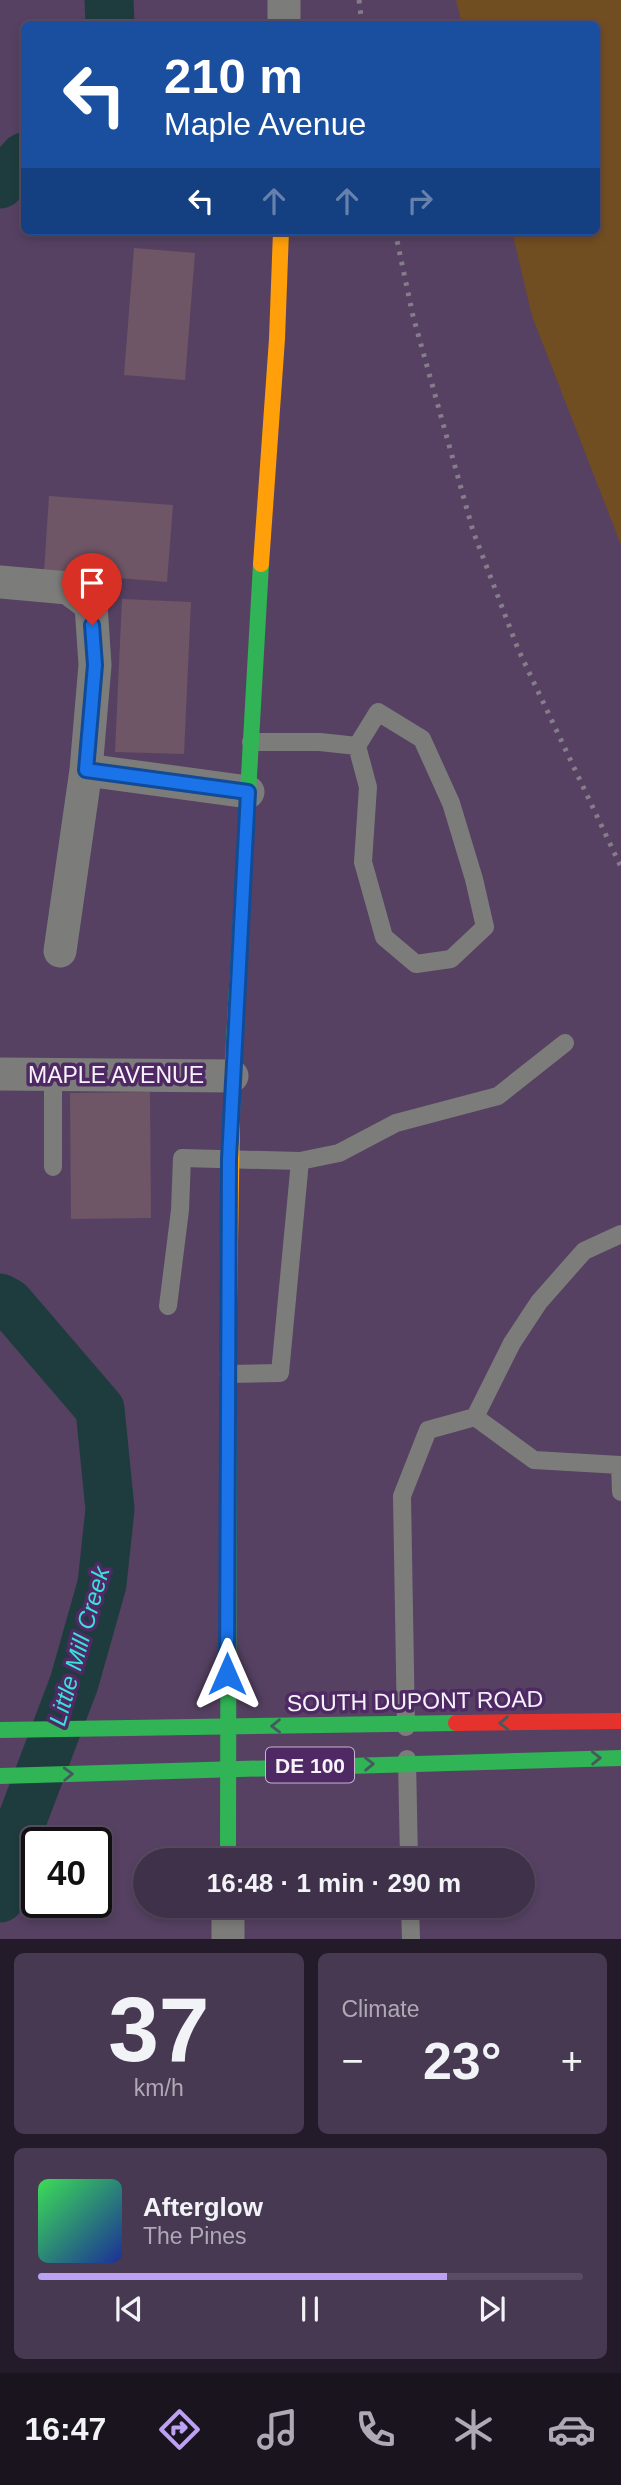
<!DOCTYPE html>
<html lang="en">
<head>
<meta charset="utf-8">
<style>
	body { margin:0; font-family:Arial,sans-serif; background:#473951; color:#f1f3f6; height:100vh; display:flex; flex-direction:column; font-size:26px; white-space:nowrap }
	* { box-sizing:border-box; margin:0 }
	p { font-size:23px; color:#aea9b5 }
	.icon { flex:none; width:38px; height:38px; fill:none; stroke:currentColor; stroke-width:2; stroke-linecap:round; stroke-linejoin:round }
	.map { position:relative; height:1939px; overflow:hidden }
	.side { display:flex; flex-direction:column; gap:14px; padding:14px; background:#231b29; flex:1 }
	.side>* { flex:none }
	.guide { position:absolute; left:21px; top:21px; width:579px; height:214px; border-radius:10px; box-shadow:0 4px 10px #0003,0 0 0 2px #594c62; background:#1a4fa0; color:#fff; overflow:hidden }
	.speed { position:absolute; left:21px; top:1827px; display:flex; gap:14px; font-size:35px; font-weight:700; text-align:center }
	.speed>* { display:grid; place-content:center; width:91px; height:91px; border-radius:50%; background:#40314a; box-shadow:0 4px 10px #0003,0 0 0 2px #594c62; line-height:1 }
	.speed .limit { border:4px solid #111; border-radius:10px; background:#fff; color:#111 }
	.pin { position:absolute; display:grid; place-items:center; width:60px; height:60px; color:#fff; margin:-72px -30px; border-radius:50% 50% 50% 0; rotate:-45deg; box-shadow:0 0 7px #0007 }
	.pin .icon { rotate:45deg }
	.me { position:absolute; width:77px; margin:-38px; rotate:0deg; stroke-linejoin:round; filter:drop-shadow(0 0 5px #0008) }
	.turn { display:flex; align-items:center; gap:24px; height:147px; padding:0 28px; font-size:32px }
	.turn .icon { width:91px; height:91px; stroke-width:2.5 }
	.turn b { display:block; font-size:49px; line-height:60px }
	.lanes { display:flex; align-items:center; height:66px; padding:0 28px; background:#0003; justify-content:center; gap:35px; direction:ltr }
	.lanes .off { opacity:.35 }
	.big { font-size:52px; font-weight:700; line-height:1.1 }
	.side .widget { flex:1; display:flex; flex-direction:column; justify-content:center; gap:10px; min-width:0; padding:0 24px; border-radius:10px; background:#473951 }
	.side .dial { align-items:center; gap:0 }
	.dial b { font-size:91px; line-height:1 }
	.song { display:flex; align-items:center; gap:21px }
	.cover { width:84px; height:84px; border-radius:10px; background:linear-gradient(135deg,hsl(130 70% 55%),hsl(230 70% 35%)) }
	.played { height:7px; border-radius:4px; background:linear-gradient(90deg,#bca0f2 75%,#594c62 75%) }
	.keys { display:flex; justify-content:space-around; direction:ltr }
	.heat { display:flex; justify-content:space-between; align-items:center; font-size:38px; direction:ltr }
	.side .tiles { flex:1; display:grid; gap:14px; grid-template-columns:1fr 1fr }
	.widget:last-child { grid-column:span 2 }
	.trip { position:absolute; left:133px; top:1848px; width:402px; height:70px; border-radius:35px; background:#40314a; box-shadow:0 4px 10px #0003,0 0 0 2px #594c62; font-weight:700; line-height:70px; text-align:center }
	.menu { display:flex; height:112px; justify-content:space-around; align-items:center; background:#1a141e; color:#aea9b5 }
	.menu .icon { width:49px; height:49px }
	.menu .current { color:#bca0f2 }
	.menu b { font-size:32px; color:#f1f3f6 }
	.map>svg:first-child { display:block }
	.green { fill:#714d22 }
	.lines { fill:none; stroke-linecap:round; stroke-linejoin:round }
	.river { stroke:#1e3c3d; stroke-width:49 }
	.building { fill:#6e5667 }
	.lane { stroke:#7c7d7b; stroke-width:18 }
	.street { stroke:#7c7d7b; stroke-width:33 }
	.fast { stroke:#30b455; stroke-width:16 }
	.slow { stroke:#ff9f0a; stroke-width:16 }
	.rail { stroke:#857d89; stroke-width:5; stroke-dasharray:3.5 7; stroke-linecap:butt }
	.fast-bridge { stroke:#30b455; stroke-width:16 }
	.jam-bridge { stroke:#e5322d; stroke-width:16 }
	.oneway { stroke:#445a5f }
	.route-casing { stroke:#114b97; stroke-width:18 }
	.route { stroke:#1a73e8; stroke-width:12 }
	.labels { text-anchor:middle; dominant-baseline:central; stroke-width:7; stroke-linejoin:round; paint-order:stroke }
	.shield { fill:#4f2964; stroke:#c5b6cd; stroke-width:2 }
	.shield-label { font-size:21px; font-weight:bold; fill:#f7f3fa }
	.street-label { font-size:23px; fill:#f7f3fa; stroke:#4f2964 }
	.water-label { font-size:24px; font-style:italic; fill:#3ae1dc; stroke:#4f2964 }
</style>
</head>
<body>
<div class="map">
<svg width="621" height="1939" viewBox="0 0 621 1939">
	<rect width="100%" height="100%" fill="#564162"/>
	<path class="green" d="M456 0H621V545L532 316 512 231H597V24H462Z"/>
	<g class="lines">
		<path class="river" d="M109 0 110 24
			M0 184 24 157
			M0 1298 9 1303 100 1409 110 1509 102 1584 74 1683 4 1868 0 1898"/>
	</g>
	<path class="building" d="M134 248 195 253 185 380 124 375Z
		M49 496 173 505 167 582 44 572Z
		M122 599 191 602 184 754 115 752Z
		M150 1092 151 1218 71 1219 70 1093Z"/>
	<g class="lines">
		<path class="lane" d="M251 742H320L357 746 368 787 363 862 384 937 416 964 451 959 485 927 474 879 451 803 422 739 378 712 357 746
			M53 1167V1075
			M168 1306 180 1210 182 1158 300 1161 339 1153 396 1123 498 1096 565 1043
			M228 1374 280 1373 300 1161
			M475 1417 512 1343 539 1302 584 1251 621 1234
			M406 1727 402 1496 428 1430 475 1417 534 1460 620 1465 621 1492
			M407 1759 409 1860
			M410 1906 411 1939"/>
		<path class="street" d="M284 24V0
			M0 582 68 588 91 605 95 665 86 770 60 951
			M86 770 248 792
			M0 1074 232 1076
			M228 1906V1939"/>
		<path class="fast" d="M233 1058 261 564
			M228 1860 229 1306"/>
		<path class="slow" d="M261 564 277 339 281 231
			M229 1306 233 1058"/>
		<path class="rail" d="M359 0 362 24
			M395 231 413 316 473 531 518 649 621 867"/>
		<path class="fast-bridge" d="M0 1730 456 1723
			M0 1776 621 1758"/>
		<path class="jam-bridge" d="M456 1723 621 1721"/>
	</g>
	<defs><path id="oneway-chevron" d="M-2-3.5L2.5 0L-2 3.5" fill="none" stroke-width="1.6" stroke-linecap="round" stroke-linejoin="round" transform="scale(1.75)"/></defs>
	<g class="oneway">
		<use href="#oneway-chevron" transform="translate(504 1723) rotate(179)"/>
		<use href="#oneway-chevron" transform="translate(276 1726) rotate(179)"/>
		<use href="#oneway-chevron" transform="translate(596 1758) rotate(-1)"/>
		<use href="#oneway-chevron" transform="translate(369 1764) rotate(-1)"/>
		<use href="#oneway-chevron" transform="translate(68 1774) rotate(-2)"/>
	</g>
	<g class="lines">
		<g class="route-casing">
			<path id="route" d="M92 625 95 665 86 770 248 792 229 1159 227 1674"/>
		</g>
		<use href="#route" class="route"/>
	</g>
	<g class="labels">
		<rect class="shield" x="266" y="1747.5" width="88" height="35" rx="5"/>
		<g class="shield-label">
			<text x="310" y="1765">DE 100</text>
		</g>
		<g class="street-label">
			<text x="116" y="1075">MAPLE AVENUE</text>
			<text transform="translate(415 1701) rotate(-1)">SOUTH DUPONT ROAD</text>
		</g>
		<g class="water-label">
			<text transform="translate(79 1646) rotate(-74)">Little Mill Creek</text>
		</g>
	</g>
</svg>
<div class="speed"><div class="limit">40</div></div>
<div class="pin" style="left:92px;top:625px;background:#d93025"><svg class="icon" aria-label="arrive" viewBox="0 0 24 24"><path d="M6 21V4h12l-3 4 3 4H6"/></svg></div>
<svg class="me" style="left:227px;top:1674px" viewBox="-20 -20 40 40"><path d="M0-17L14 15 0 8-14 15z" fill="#1a73e8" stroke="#fff" stroke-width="4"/></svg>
<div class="trip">16:48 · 1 min · 290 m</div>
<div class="guide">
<div class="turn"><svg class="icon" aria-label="left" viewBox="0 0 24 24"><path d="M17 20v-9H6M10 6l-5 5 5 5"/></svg><div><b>210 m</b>Maple Avenue</div></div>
<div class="lanes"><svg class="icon" aria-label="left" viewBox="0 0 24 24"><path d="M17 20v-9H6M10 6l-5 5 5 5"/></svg><svg class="icon off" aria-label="ahead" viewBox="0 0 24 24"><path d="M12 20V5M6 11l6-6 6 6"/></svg><svg class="icon off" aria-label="ahead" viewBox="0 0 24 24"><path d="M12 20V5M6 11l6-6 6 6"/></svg><svg class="icon off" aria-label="right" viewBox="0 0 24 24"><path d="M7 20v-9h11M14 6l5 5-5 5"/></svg></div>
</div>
</div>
<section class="side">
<div class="tiles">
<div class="widget dial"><b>37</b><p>km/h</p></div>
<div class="widget"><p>Climate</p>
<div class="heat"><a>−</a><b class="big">23°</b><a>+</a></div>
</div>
<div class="widget">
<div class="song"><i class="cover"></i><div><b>Afterglow</b><p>The Pines</p></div></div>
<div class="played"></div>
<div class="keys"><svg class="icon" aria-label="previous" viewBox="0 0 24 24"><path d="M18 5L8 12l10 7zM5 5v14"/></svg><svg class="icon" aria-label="pause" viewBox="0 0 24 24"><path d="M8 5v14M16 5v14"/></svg><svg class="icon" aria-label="next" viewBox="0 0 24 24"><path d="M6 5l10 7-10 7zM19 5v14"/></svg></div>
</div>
</div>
</section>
<nav class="menu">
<b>16:47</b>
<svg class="icon current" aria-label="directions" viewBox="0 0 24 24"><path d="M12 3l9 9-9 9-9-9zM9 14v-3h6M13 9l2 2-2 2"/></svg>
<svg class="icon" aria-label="music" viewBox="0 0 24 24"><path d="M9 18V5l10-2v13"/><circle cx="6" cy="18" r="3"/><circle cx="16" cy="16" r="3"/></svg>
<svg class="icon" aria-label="phone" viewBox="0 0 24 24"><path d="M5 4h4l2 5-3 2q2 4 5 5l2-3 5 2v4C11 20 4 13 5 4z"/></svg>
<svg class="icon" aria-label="climate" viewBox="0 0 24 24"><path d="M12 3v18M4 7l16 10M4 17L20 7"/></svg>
<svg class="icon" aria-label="car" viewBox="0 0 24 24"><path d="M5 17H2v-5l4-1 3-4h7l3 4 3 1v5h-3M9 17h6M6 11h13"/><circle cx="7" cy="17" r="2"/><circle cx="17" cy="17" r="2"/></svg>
</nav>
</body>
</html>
